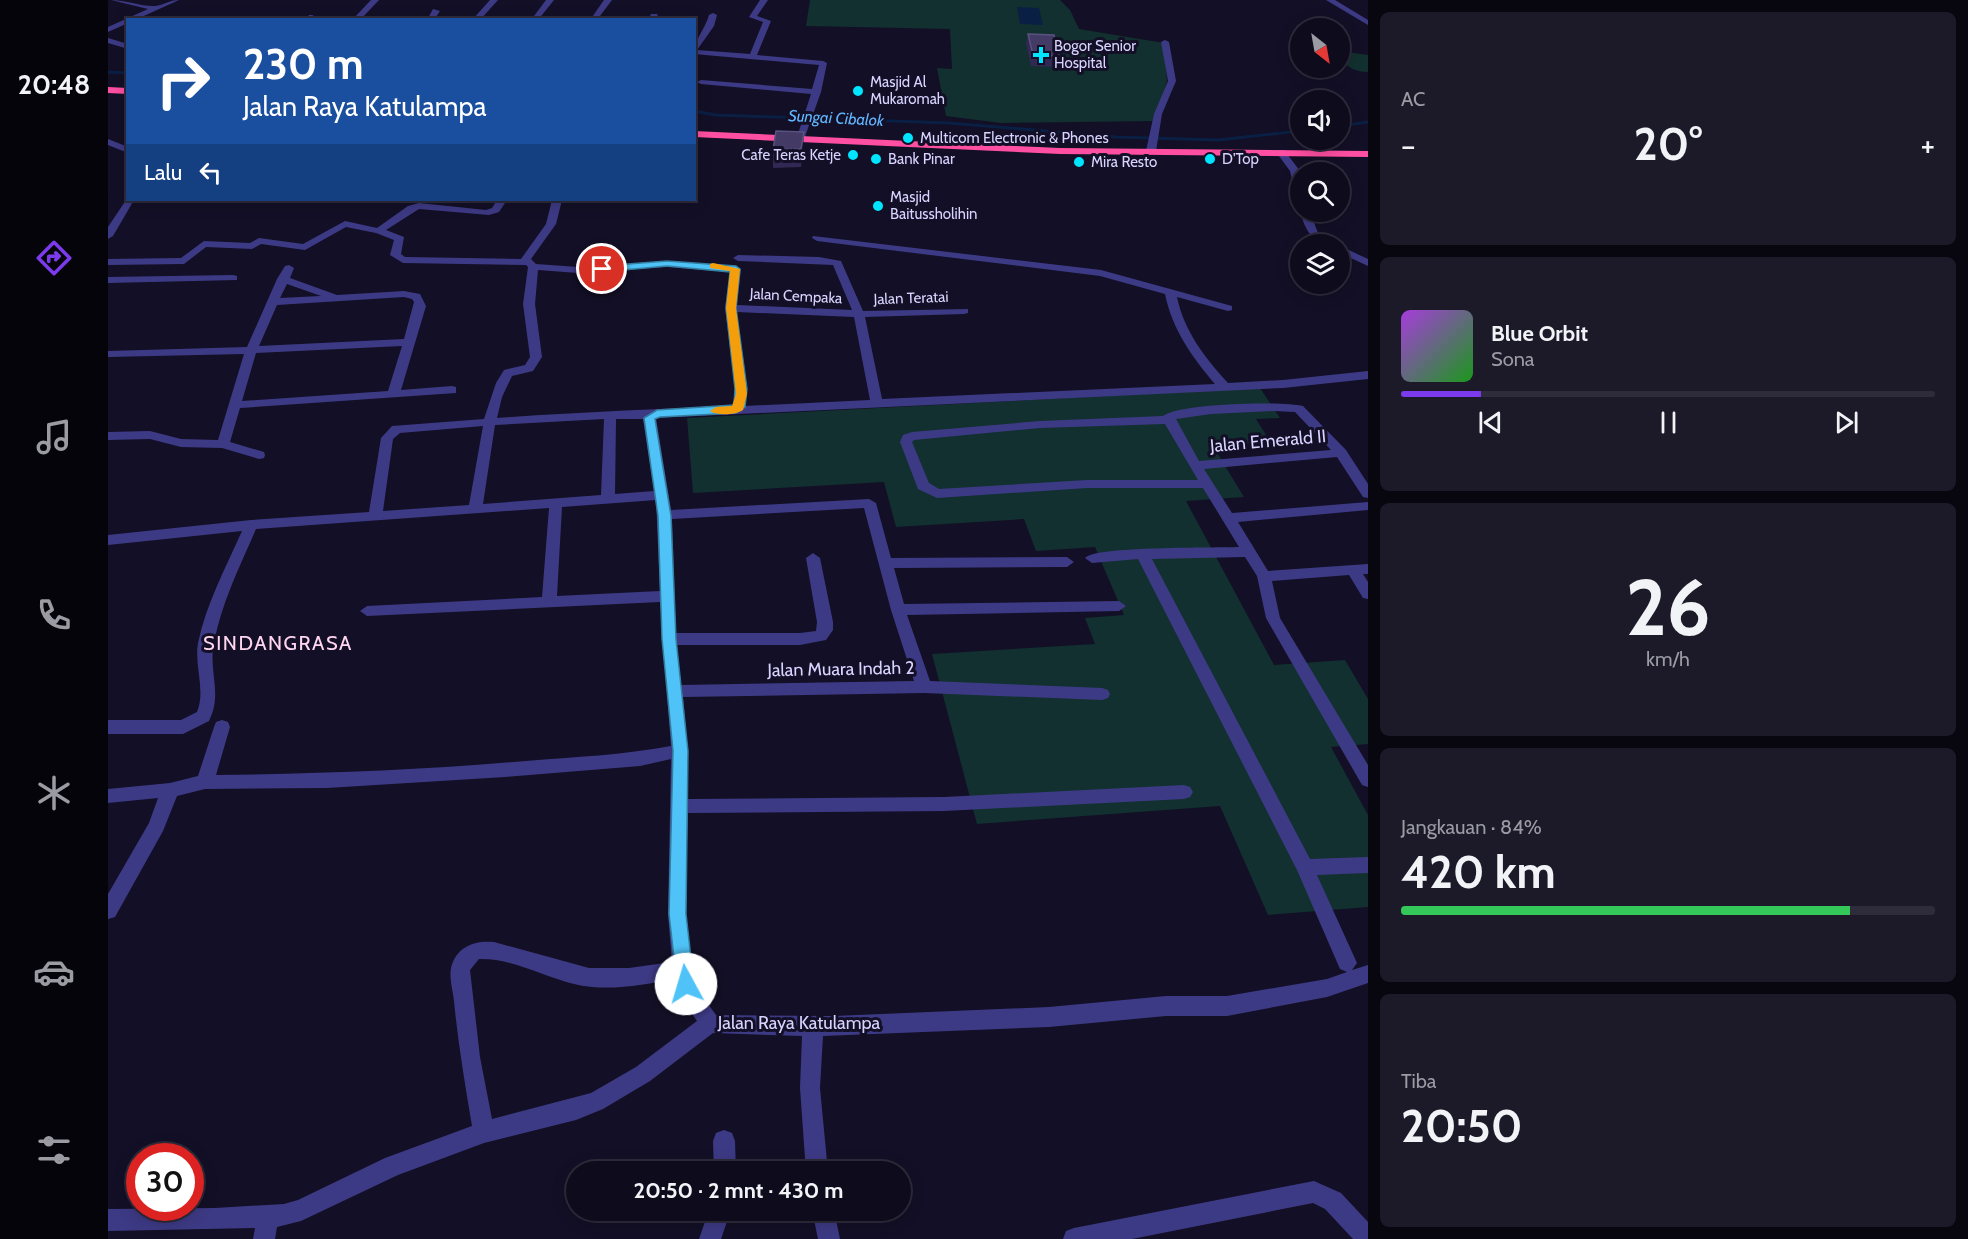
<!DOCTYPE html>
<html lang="id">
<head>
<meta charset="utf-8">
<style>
	body { margin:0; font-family:Cabin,sans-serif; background:#1c1929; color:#f1f3f6; height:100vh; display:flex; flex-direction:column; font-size:22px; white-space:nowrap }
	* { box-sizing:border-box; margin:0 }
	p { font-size:20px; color:#9b9ba3 }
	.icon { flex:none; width:33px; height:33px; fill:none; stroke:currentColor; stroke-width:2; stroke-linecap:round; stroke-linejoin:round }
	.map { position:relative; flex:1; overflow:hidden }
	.sheet { display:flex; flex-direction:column; gap:12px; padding:12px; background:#08060f; width:600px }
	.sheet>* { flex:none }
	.banner { position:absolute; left:18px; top:18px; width:570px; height:183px; border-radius:0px; box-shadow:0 3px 15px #0003,0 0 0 2px #2e2b3b; background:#1a4fa0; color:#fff; overflow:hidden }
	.needle { width:39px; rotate:149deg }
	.buttons { position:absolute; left:1182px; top:18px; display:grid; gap:12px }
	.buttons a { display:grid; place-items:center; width:60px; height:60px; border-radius:50%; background:#0e0b1c; box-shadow:0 3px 15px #0003,0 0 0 2px #2e2b3b; font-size:30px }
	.speed { position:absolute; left:18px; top:1143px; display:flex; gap:12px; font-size:30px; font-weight:700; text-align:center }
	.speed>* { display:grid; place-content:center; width:78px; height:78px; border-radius:50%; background:#0e0b1c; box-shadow:0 3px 15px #0003,0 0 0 2px #2e2b3b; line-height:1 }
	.speed .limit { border:9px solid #d22; background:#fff; color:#111 }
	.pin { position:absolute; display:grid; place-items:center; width:51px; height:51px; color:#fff; margin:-26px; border:3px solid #fff; border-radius:50%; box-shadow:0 2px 6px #0007 }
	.me { position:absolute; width:66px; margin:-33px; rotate:354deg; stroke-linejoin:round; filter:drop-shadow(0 0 4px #0008) }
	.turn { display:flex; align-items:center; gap:21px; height:126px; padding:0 18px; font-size:27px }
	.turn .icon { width:78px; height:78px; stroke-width:2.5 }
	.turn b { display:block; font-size:42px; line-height:51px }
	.then { display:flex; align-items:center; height:57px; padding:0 18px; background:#0003; gap:12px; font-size:22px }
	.big { font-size:45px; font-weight:700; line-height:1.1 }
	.sheet .card { flex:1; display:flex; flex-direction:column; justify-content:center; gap:9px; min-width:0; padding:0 21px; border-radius:9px; background:#1c1929 }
	.sheet .dial { align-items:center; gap:0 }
	.dial b { font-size:78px; line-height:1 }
	.song { display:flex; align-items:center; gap:18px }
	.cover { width:72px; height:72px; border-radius:9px; background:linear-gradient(135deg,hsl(280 70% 55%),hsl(120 70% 35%)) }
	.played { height:6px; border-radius:3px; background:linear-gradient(90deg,#7c3aed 15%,#2e2b3b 15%) }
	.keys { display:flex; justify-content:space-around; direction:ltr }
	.heat { display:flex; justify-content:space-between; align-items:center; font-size:33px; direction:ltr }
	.charge { height:9px; border-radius:4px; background:linear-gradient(90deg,#34c759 84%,#2e2b3b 0) }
	.trip { position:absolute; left:458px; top:1161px; width:345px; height:60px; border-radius:30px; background:#0e0b1c; box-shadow:0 3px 15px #0003,0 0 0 2px #2e2b3b; font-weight:700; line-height:60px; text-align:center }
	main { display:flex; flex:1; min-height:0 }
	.dock { display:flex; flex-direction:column; width:108px; justify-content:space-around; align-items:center; background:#06040b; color:#9b9ba3 }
	.dock .icon { width:42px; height:42px }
	.dock .selected { color:#7c3aed }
	.dock b { font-size:27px; color:#f1f3f6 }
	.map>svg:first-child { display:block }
	.green { fill:#12302f }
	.water { fill:#0a1f44 }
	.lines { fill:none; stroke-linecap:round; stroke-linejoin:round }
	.stream { stroke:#0a1f44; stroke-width:3 }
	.street { fill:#3d3a85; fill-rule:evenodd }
	.highway { fill:#ff4fa3; fill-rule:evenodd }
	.wall { fill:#312854 }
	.shaded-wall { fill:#1d163a }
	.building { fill:#433a66; stroke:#5a527e; stroke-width:1.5 }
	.route { fill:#4fc3f7; stroke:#337fa1; stroke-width:1.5 }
	.slow { fill:#f59e0b }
	.poi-dot { fill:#00e5ff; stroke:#130f26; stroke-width:2 }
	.labels { text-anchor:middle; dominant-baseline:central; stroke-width:6; stroke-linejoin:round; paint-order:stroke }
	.far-poi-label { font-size:15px; fill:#d9d4ff; stroke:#130f26; text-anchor:start }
	.far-street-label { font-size:15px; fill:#d9d4ff; stroke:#130f26 }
	.far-water-label { font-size:16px; font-style:italic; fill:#62b6ff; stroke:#130f26 }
	.street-label { font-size:18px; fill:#d9d4ff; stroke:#130f26 }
	.neighbourhood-label { font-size:20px; letter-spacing:1.5px; fill:#ffd6f0; stroke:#130f26 }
</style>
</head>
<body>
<main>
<nav class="dock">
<b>20:48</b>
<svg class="icon selected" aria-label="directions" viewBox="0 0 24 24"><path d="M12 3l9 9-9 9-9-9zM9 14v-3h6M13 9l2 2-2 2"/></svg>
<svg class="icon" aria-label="music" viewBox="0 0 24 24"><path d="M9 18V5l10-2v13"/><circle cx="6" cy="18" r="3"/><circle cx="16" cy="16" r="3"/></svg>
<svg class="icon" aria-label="phone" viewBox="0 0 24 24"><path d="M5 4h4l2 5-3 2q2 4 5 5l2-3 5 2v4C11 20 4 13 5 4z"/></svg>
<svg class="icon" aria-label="climate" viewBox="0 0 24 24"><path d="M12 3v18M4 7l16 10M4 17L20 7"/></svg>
<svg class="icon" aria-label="car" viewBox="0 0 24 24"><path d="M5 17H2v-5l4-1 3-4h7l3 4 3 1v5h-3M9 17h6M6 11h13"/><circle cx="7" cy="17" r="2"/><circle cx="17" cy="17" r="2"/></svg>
<svg class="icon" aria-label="filters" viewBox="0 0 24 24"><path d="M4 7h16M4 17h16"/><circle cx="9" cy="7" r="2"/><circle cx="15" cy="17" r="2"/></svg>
</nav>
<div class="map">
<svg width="1260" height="1239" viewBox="0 0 1260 1239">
	<rect width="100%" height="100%" fill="#130f26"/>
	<path class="green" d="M702 0H952L962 10 971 29 1056 43 1059 81 1048 121 893 123 838 116 829 68 844 69 842 29 698 26Z
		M1232 51 1260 55V72C1248 72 1241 68 1232 60Z
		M1152 388 1172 418 1148 419 1163 443 1105 446 1136 497 1078 501 1166 665 1237 660 1260 699V744L1223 747 1260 815V907L1160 915 1112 806 869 824 824 654 987 644 977 618 1016 615 987 547 928 551 916 519 788 527 776 482 585 493 579 418Z"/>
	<path class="water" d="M909 7 931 8 935 25 912 24Z"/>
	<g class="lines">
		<path class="stream" d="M0 72 20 73
			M586 111 608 115 841 123 1009 137 1110 140 1192 131
			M1232 126 1260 122"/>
		<path class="street" d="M3 0C17 0 36 7 47 6 56 5 61 0 71 0L27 20H20V23L0 32V27L40 9Z
			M263 0H271L252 20H244Z
			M382 0H390L372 20H364Z
			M438 0H446L430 20H423Z
			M496 0H504L489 20H482Z
			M652 0H660L649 16 663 21 649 55 715 61 719 63 713 92 695 142 688 140 703 94 593 84 589 82 593 80 704 89 711 65 586 54C586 39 597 30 601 15L605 13 609 15 606 26 589 50 642 54 655 22 641 17Z
			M1218 0H1227L1260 20V25Z
			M325 9 332 11 326 20H319Z
			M543 14H549L550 16 547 20H540Z
			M201 15H204L208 17 206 20H198Z
			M0 38 20 44V49L0 43Z
			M1057 40 1061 42 1068 81 1054 114 1048 151 1043 154 1038 151 1046 114 1060 81 1053 42Z
			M0 139 20 147V153L0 145Z
			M1170 150H1176L1192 171V194L1187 191 1182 171 1168 152Z
			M20 197V200H26L5 236 0 239V227Z
			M389 200H399L391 212 381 215 311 209 278 230 296 237 293 254 297 257 413 259 438 224 444 200H454L448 224 423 259 428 264 470 267 559 261 628 266 633 269 629 305 744 310 725 265 630 261 625 258 630 255 711 257 733 261 755 311 860 309V313L856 314 757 317 774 399 1107 384C1084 357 1064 329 1057 294L992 276 709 241 704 238 705 236 993 270 1124 306V310L1120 311 1069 297C1076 331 1097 358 1120 383L1175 380 1260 371V379L1175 388 548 418 563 510 761 499 768 503 783 558 959 557 966 562 959 567 786 568 796 604 1011 601 1018 606 1011 611 799 615 822 681 994 688 1000 690 1002 694 1000 698 994 700 816 693 575 697 580 751V799L836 797 1076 785 1082 787 1085 792 1082 797 1076 799 836 811 580 813C579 859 572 947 590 988 594 997 602 1006 608 1015L726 1016 941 1007 1058 996H1119L1219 979 1239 972 1232 969 1189 870 1030 559 984 563 977 558C986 546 1109 548 1131 547L1095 488H979L829 498 810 489 792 442 795 435 804 432 932 421 1055 416C1073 403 1172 401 1195 406L1238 450 1260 484V498L1255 497 1229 457 1096 469 1124 513 1260 502V510L1130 522 1160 571 1260 564V574H1255L1260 582V599L1255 598 1241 575 1164 581 1172 618 1260 765V787L1254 785 1158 618 1149 576 1137 557 1044 559 1202 859 1260 857V873L1209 875 1249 963 1244 970 1260 965V983L1219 997 1119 1016H1058L941 1027 715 1036 712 1088 720 1172H698L692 1088 694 1036 605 1033 542 1081 495 1109 468 1120 376 1143 290 1175 193 1221 169 1227 167 1239H145L147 1228 0 1231V1209L107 1208 176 1204 190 1200 277 1158 364 1126C357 1084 350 1043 346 1001 345 991 341 978 343 968 348 947 366 940 386 942L481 968H521L564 962 560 914 563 759 532 766 397 777 219 788 97 789 69 796 55 831 7 917 0 919V894L41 823 50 798 0 803V789L62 783 90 776 106 727 108 722 114 720 120 722 122 727 108 775C211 774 315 770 418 761 467 757 515 755 563 746L552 602 259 616 252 611 259 606 434 597 441 508 148 529C132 566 113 604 106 643 100 672 115 693 101 721L75 734H0V720H73L89 712C98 690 86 666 90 643 98 604 118 567 134 531L0 545V535L143 520 261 512 273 438 284 426 376 419 388 383 396 370 417 365 422 357 415 304 420 267 418 265 295 263 282 255 286 240 268 233 238 227 197 250 153 244 144 249 98 247 76 264 0 265V259L73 258 96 241 142 243 151 238 195 244 237 221 269 228 300 206 311 203 378 210 384 208ZM559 267 622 272 617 308 627 389 625 405C546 410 468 412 389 418L394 397 404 376 425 371 434 357 427 304 430 270 470 273ZM629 312 746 317 762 400 637 406 639 389ZM1166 411 1187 412 1223 450 1091 461 1068 419 1103 414ZM496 419 493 495 375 504 387 425ZM508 419H535L546 491 507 494ZM1057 424 1090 480H979L831 489 821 483 804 442 806 440 932 428ZM375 426 361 505 275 511 285 439 292 433ZM548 500 552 591 449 596 454 507ZM756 508 783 610 806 681 573 685 569 645H692L718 640 725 630V622L712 558 705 553 698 558 709 622 708 631 692 633H568L564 519ZM371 959C404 958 434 976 466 984 499 992 534 985 568 979L575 1001 589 1021 528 1067 483 1093 384 1119 372 1057 362 970Z
			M1192 211 1202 212 1210 233 1226 244C1204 244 1197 230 1192 211Z
			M1232 246 1260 259V266L1232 253Z
			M181 265 186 268 182 278 229 295 296 291 312 294 318 306 293 390 344 386 348 387V393L132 408 122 442 156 452 157 455 156 458 151 459 114 448 73 447 42 439 0 440V432L42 431 73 439 110 440 136 354 0 357V351L139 347 169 279 177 266ZM179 284 213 296 172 298ZM296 297 304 299 306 302 296 339 151 346 169 305ZM294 346 280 391 134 401 148 353Z
			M125 275 129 276V280L0 283V277Z
			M616 1130 624 1133 627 1141 628 1172H606L605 1141 608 1133Z
			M1206 1181 1233 1193 1260 1222V1239H1245L1217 1209 1205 1203 1024 1239H955L958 1231 966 1228Z
			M601 1210H623L613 1239H591Z
			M704 1210H726L732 1239H710Z"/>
		<path class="highway" d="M0 87 20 88V94L0 93Z
			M586 131 952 148 1260 151V157L952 154 586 137Z"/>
	</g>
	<path class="wall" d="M920 34 951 56 949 67 923 66 918 44Z
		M668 131 695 149 693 167 665 168V150Z"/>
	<path class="shaded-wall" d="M696 132 695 149 693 167V149Z"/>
	<path class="building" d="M920 34 946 35 951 56 925 55Z
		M668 131 696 132 693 149 665 150Z"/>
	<path class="route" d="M559 261 628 266 632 269 628 308 639 389 637 407 628 413 552 417 547 419 563 516 568 639 580 751 578 914 586 984 584 990 578 992 571 990 569 984 561 914 565 751 554 639 550 516 536 418 549 410 626 405 627 389 618 308 622 272 559 266 494 272 489 269 494 266Z"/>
	<path class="slow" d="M605 263 632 269 628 308 639 394 635 410C628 415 609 416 602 411L608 407 624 406 628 394 618 308 622 271 602 268V264Z"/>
	<g class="poi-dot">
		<path d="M930 46h6v6h6v6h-6v6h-6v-6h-6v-6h6z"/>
		<circle cx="750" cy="91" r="6"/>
		<circle cx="800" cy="138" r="6"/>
		<circle cx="745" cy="155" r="6"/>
		<circle cx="768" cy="159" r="6"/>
		<circle cx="1102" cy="159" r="6"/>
		<circle cx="971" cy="162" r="6"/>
		<circle cx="770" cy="206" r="6"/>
	</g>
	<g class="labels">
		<g class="far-poi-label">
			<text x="946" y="46">Bogor Senior<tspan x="946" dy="17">Hospital</tspan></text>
			<text x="762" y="82">Masjid Al<tspan x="762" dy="17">Mukaromah</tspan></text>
			<text x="812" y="138">Multicom Electronic &amp; Phones</text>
			<text x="733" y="155" text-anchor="end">Cafe Teras Ketje</text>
			<text x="780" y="159">Bank Pinar</text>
			<text x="1114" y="159">D'Top</text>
			<text x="983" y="162">Mira Resto</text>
			<text x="782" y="197">Masjid<tspan x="782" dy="17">Baitussholihin</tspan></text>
		</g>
		<g class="far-street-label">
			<text transform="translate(688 296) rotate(3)">Jalan Cempaka</text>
			<text transform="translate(803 298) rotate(-2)">Jalan Teratai</text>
		</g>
		<g class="far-water-label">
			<text transform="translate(728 118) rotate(3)">Sungai Cibalok</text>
		</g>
		<g class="street-label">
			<text transform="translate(1160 441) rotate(-5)">Jalan Emerald II</text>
			<text transform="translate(733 669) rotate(-1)">Jalan Muara Indah 2</text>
			<text x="691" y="1023">Jalan Raya Katulampa</text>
		</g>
		<g class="neighbourhood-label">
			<text x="170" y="643">SINDANGRASA</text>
		</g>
	</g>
</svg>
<div class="buttons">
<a><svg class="needle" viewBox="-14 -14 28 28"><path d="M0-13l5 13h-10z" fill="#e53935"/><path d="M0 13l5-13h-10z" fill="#9b9ba3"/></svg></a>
<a><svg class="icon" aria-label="sound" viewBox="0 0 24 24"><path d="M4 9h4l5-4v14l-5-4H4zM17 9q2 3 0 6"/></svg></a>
<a><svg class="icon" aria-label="search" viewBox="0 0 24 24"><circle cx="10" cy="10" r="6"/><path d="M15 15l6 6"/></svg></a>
<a><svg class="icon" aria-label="layers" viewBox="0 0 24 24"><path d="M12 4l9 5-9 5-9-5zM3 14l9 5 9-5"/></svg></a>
</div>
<div class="speed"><div class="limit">30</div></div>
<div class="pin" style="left:494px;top:269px;background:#d93025"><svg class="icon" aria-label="arrive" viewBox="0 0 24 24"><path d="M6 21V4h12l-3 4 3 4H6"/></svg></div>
<svg class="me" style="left:578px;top:984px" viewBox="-20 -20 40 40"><circle r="19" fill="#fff"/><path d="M0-13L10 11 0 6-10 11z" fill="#4fc3f7"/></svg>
<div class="trip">20:50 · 2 mnt · 430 m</div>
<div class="banner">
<div class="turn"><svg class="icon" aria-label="right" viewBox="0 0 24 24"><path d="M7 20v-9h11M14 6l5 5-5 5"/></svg><div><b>230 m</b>Jalan Raya Katulampa</div></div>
<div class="then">Lalu<svg class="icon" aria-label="left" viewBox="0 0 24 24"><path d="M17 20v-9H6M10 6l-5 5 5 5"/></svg></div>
</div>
</div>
<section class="sheet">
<div class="card"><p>AC</p>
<div class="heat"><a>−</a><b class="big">20°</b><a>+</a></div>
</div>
<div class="card">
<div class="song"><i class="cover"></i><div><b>Blue Orbit</b><p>Sona</p></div></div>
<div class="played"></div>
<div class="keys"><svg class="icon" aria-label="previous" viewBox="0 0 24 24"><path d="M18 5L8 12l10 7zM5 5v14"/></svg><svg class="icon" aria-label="pause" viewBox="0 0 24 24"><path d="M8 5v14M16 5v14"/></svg><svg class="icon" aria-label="next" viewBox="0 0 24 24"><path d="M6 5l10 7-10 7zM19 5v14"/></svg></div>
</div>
<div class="card dial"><b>26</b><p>km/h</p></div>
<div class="card"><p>Jangkauan · 84%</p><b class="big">420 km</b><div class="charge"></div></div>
<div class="card"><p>Tiba</p><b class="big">20:50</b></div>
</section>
</main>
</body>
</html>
